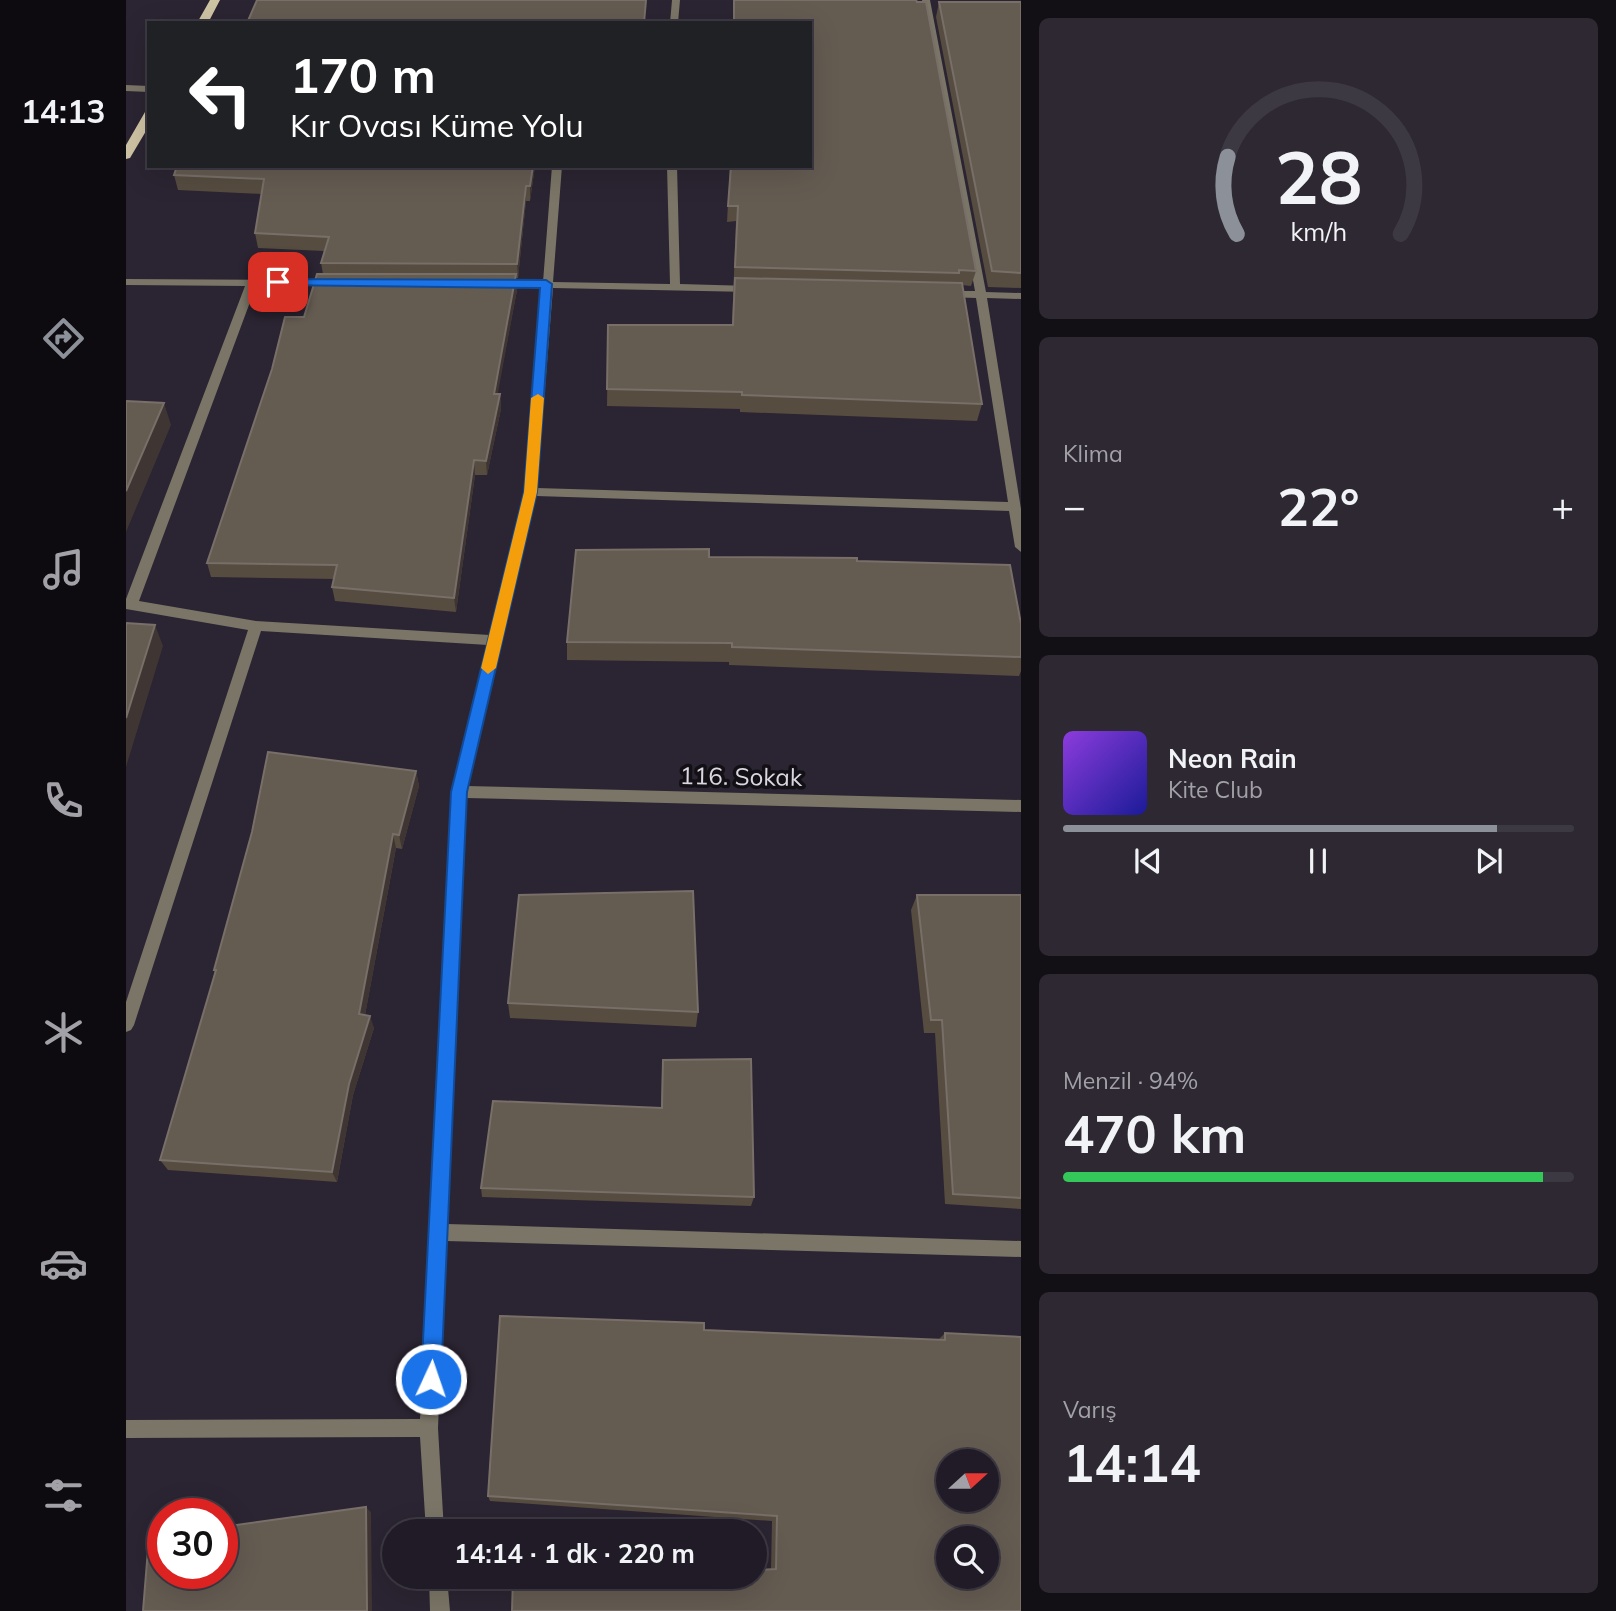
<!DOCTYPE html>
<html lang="tr">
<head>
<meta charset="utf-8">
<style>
	body { margin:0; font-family:Mulish,sans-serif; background:#2d2832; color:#f1f3f6; height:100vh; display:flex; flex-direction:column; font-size:26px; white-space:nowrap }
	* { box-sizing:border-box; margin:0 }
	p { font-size:23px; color:#a2a1a7 }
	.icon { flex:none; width:38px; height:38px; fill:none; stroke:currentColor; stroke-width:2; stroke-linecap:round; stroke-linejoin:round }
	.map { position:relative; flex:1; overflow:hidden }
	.panel { display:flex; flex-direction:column; gap:18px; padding:18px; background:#120f15; width:595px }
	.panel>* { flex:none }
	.hud { position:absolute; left:21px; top:21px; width:665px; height:147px; border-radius:0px; box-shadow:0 7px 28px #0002,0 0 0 2px #3d3943; background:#202124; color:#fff; overflow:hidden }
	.needle { width:46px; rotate:69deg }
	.fabs { position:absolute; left:810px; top:1449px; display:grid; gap:14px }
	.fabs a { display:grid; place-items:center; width:63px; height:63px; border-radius:50%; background:#201b26; box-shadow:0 7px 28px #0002,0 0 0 2px #3d3943; font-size:35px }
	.speed { position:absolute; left:21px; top:1498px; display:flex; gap:14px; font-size:35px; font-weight:700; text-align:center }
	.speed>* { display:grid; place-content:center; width:91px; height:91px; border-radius:50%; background:#201b26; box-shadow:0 7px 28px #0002,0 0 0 2px #3d3943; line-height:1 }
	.speed .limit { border:10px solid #d22; background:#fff; color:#111 }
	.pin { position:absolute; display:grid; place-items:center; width:60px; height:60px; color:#fff; margin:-30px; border-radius:14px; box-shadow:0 4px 10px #0006 }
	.me { position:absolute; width:77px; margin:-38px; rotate:3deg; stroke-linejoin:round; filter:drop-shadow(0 0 5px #0008) }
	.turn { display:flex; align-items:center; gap:24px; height:147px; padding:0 28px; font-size:32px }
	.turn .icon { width:91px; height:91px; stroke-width:2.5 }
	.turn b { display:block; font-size:49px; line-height:60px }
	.big { font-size:52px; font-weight:700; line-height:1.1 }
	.panel .widget { flex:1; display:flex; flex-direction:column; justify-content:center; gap:10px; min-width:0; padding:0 24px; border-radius:10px; background:#2d2832 }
	.panel .dial { align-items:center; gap:0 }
	.dial svg { height:182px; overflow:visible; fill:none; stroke:#3d3943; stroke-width:7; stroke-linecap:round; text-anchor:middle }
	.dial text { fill:#f1f3f6; stroke:none }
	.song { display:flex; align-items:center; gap:21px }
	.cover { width:84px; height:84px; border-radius:10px; background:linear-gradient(135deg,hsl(270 70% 55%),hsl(240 70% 35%)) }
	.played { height:7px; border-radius:4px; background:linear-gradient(90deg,#8c9099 85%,#3d3943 85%) }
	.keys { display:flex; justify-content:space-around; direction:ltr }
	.heat { display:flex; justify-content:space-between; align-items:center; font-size:38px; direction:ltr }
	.charge { height:10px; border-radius:5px; background:linear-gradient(90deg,#34c759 94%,#3d3943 0) }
	.trip { position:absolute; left:256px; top:1519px; width:385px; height:70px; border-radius:35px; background:#201b26; box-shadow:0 7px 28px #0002,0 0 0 2px #3d3943; font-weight:700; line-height:70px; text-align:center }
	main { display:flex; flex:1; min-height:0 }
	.tabs { display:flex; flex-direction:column; width:126px; justify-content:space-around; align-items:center; background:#0d0b0f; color:#a2a1a7 }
	.tabs .icon { width:49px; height:49px }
	.tabs .current { color:#8c9099 }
	.tabs b { font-size:32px; color:#f1f3f6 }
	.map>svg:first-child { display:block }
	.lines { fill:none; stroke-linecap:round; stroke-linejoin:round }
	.street { fill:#7a7566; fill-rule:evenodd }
	.primary { fill:#cec3a3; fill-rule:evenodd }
	.wall { fill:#564c40 }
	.shaded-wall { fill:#3f3633 }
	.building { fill:#645b51; stroke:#776f68; stroke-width:2; fill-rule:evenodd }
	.route { fill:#1a73e8; stroke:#114b97; stroke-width:2 }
	.slow { fill:#f59e0b }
	.labels { text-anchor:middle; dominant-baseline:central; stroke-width:7; stroke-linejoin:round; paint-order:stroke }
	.street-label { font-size:24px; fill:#dbd7e0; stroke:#120f15 }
</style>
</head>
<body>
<main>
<nav class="tabs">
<b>14:13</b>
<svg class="icon current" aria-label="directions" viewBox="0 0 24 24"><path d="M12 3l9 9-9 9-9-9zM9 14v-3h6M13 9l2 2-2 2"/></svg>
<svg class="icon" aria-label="music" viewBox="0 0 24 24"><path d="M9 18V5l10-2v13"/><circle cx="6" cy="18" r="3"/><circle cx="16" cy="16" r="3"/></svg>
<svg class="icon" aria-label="phone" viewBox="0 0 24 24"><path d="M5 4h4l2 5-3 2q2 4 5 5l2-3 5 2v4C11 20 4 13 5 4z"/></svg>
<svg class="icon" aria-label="climate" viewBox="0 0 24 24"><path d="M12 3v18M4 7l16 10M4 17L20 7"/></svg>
<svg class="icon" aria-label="car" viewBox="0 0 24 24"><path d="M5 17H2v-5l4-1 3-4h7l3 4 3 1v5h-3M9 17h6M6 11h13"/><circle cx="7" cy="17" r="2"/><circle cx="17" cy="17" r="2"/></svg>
<svg class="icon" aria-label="filters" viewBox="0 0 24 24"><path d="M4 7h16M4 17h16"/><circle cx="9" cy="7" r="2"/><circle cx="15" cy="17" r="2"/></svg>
</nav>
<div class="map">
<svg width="895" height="1611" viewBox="0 0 895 1611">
	<rect width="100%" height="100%" fill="#2b2432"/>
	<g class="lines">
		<path class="street" d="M546 0H554L552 23H544Z
			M796 0H804L860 292 895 293V299L861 298 895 509V552L889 547 883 511 410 496 341 786 895 800V812L340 798 321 1224 895 1241V1257L320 1241 312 1428 318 1531H300L294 1437 0 1438V1420L294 1419 326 792 362 645 135 631 8 1025 5 1030 0 1032V1002L122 630 0 609V599L119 286 0 285V279L205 280 210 283 205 286H130L13 601 130 621 364 635 399 492 416 288 372 287 367 284 372 281 417 282 426 166H436L427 282 544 284 541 166H551L554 284 625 286 630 289 625 292 427 288 411 488 882 502 850 298 820 297 815 294 820 291H849Z
			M0 85 23 86V92L0 91Z
			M303 1577H321L324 1611H304Z"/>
		<path class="primary" d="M84 0H94L82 23H71Z
			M19 112H23V126L4 158 0 159V145Z"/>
	</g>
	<path class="wall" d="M608 0H790L850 271 845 286 836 285 856 404 851 421 614 412V409L481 406 482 325H606L610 221 601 222 604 166H684V23H607Z
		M813 2H895V288L862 287 810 17Z
		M409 166 404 201H400L392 278H390L391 290 371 394H374L375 409 361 475H349L330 612 209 601 206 587 208 579 85 577 81 563 178 317 197 274 195 263 198 251 132 248 129 233 136 194 52 190 48 175Z
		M583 557 731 561 895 624V671L893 676 603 665V662L441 660V642Z
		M290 771 293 786 276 849 270 848 239 1015 248 1028 227 1095 211 1182 42 1170 34 1160 89 973 88 970Z
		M791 895H895V1209L819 1204 809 1033H798L785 910Z
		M382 1003 572 1012 570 1027 384 1018Z
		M537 1060 628 1197 625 1206 356 1197 355 1188 535 1108 536 1070Z
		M578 1330 812 1340 819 1333 895 1611 645 1569 646 1521 364 1501 362 1496Z"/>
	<path class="shaded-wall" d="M407 166H409L404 201V186Z
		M400 186V201L392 278 391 264Z
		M390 274 391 290 369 409 368 394Z
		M374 394 375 409 361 475 360 461Z
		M38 403 45 425 0 532V491Z
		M348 460 349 475 330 612 328 598Z
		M29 625 37 646 0 767V718Z
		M290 771 293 786 276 849 273 835Z
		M267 834 270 848 237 1026 233 1014Z
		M244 1016 248 1028 227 1095 211 1182 206 1172 223 1084Z
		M240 1507 245 1512 246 1611H241Z"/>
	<path class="building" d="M131 0H520L518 23H121Z
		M608 0H790L791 2H800L850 271 833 270V273L609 267 612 206H602L605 166H684V23H608Z
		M813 2H895V273L866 271Z
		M51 166H407L404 186H400L391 264 195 263 203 237 129 233 138 179 48 175Z
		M191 274H390L368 394H374L360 461 348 460 328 598 206 587 211 565 81 563 146 369 159 317H178Z
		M609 278 836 283 856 404 616 395V392L481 389 482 325H607Z
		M0 401 38 403 0 491Z
		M583 549V557L731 558V561L884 565 895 624V657L606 647V643L441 642 450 550Z
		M0 623 29 625 0 718Z
		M142 752 290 771 273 835 267 834 233 1014 244 1016 223 1084 206 1172 34 1160 90 970H88L126 832Z
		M567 891 572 1012 382 1003 393 895Z
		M791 895H895V1198L827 1194 816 1020H805Z
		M625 1059 628 1197 355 1188 367 1101 536 1108 537 1060Z
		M374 1316 578 1323V1330L819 1340V1333L895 1337V1611H386L387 1577H628V1570L650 1569 651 1516 362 1496ZM822 1461H861V1500H822ZM822 1538H861V1577H822Z
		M240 1507 241 1611H17L23 1537 37 1535V1573H96V1527Z"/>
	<path class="route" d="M152 279 420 280 426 284 411 492 341 792 315 1379 312 1386 305 1389 298 1386 295 1379 325 792 398 492 414 288 148 285 146 282Z"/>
	<path class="slow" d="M412 394 418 398 411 492 370 668 362 674 355 668 398 492 405 398Z"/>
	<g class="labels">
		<g class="street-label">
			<text transform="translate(615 776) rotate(1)">116. Sokak</text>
		</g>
	</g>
</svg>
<div class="fabs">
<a><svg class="needle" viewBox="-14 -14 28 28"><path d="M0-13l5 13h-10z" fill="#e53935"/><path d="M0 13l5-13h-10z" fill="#a2a1a7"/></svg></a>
<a><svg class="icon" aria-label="search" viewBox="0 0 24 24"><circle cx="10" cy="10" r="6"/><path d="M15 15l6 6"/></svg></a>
</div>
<div class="speed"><div class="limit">30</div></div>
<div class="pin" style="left:152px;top:282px;background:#d93025"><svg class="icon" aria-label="arrive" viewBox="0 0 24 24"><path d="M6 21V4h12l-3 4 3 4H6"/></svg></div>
<svg class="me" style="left:305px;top:1379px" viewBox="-20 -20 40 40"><circle r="17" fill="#1a73e8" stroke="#fff" stroke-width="3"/><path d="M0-11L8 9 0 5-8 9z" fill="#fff"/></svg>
<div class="trip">14:14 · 1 dk · 220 m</div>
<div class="hud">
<div class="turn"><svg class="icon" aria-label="left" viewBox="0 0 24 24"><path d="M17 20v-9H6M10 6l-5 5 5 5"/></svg><div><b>170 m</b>Kır Ovası Küme Yolu</div></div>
</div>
</div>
<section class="panel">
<div class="widget dial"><svg viewBox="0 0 100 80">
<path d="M14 69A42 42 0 1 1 86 69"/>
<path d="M14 69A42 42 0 0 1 10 35" stroke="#8c9099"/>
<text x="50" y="56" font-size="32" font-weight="700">28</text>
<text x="50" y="72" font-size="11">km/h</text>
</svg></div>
<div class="widget"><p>Klima</p>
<div class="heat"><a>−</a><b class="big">22°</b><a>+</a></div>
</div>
<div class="widget">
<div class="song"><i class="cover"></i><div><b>Neon Rain</b><p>Kite Club</p></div></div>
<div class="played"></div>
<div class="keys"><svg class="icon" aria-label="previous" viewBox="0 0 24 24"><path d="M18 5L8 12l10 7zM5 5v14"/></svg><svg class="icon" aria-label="pause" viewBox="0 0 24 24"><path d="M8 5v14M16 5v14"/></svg><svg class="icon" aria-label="next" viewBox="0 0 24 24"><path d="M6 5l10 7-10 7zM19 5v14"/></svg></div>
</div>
<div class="widget"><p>Menzil · 94%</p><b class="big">470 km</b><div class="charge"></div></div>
<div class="widget"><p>Varış</p><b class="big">14:14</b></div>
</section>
</main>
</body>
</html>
